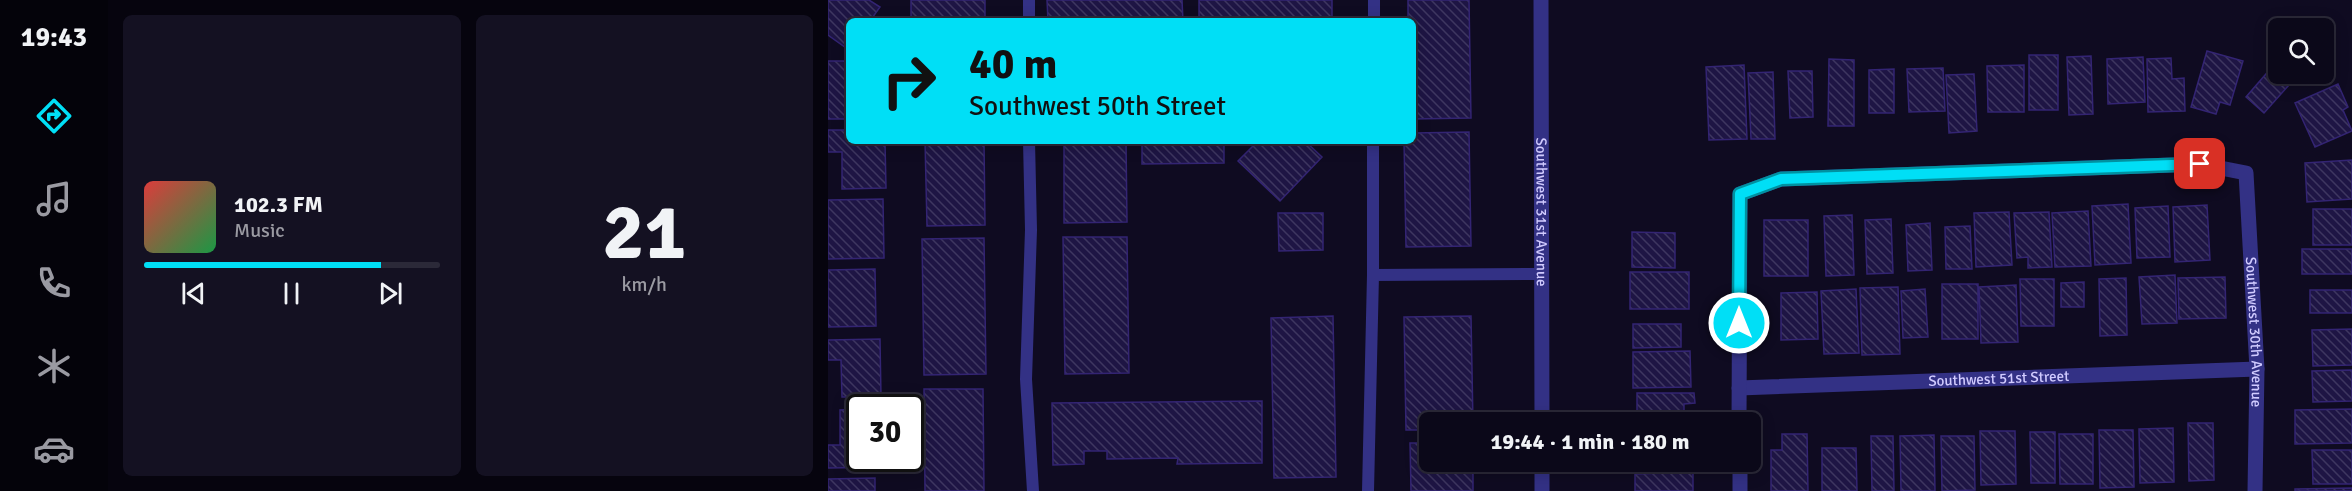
<!DOCTYPE html>
<html lang="en">
<head>
<meta charset="utf-8">
<style>
	body { margin:0; font-family:Signika,sans-serif; background:#141122; color:#f1f3f6; height:100vh; display:flex; flex-direction:column; font-size:22px; white-space:nowrap }
	* { box-sizing:border-box; margin:0 }
	p { font-size:20px; color:#9a9aa2 }
	.icon { flex:none; width:33px; height:33px; fill:none; stroke:currentColor; stroke-width:2; stroke-linecap:round; stroke-linejoin:round }
	.map { position:relative; flex:1; overflow:hidden }
	.sheet { display:flex; flex-direction:column; gap:15px; padding:15px; background:#06040e; width:720px }
	.sheet>* { flex:none }
	.guide { position:absolute; left:18px; top:18px; width:570px; height:126px; border-radius:9px; box-shadow:0 3px 15px #0003,0 0 0 2px #2b2938; background:#00dff6; color:#111; overflow:hidden }
	.fabs { position:absolute; left:1440px; top:18px; display:grid; gap:12px }
	.fabs a { display:grid; place-items:center; width:66px; height:66px; border-radius:9px; background:#0b0819; box-shadow:0 3px 15px #0003,0 0 0 2px #2b2938; font-size:30px }
	.speed { position:absolute; left:18px; top:394px; display:flex; gap:12px; font-size:30px; font-weight:700; text-align:center }
	.speed>* { display:grid; place-content:center; width:78px; height:78px; border-radius:50%; background:#0b0819; box-shadow:0 3px 15px #0003,0 0 0 2px #2b2938; line-height:1 }
	.speed .limit { border:3px solid #111; border-radius:9px; background:#fff; color:#111 }
	.pin { position:absolute; display:grid; place-items:center; width:51px; height:51px; color:#fff; margin:-26px; border-radius:12px; box-shadow:0 3px 9px #0006 }
	.me { position:absolute; width:66px; margin:-33px; rotate:0deg; stroke-linejoin:round; filter:drop-shadow(0 0 4px #0008) }
	.turn { display:flex; align-items:center; gap:21px; height:126px; padding:0 24px; font-size:27px }
	.turn .icon { width:78px; height:78px; stroke-width:2.5 }
	.turn b { display:block; font-size:42px; line-height:51px }
	.sheet .card { flex:1; display:flex; flex-direction:column; justify-content:center; gap:9px; min-width:0; padding:0 21px; border-radius:9px; background:#141122 }
	.sheet .dial { align-items:center; gap:0 }
	.dial b { font-size:78px; line-height:1 }
	.song { display:flex; align-items:center; gap:18px }
	.cover { width:72px; height:72px; border-radius:9px; background:linear-gradient(135deg,hsl(0 70% 55%),hsl(140 70% 35%)) }
	.played { height:6px; border-radius:3px; background:linear-gradient(90deg,#00dff6 80%,#2b2938 80%) }
	.keys { display:flex; justify-content:space-around; direction:ltr }
	.sheet .tiles { flex:1; display:grid; gap:15px; grid-template-columns:repeat(2,1fr) }
	.trip { position:absolute; left:591px; top:412px; width:342px; height:60px; border-radius:9px; background:#0b0819; box-shadow:0 3px 15px #0003,0 0 0 2px #2b2938; font-weight:800; line-height:60px; text-align:center }
	main { display:flex; flex:1; min-height:0 }
	.dock { display:flex; flex-direction:column; width:108px; justify-content:space-around; align-items:center; background:#04030a; color:#9a9aa2 }
	.dock .icon { width:42px; height:42px }
	.dock .active { color:#00dff6 }
	.dock b { font-size:27px; color:#f1f3f6 }
	.map>svg:first-child { display:block }
	.building { fill:url(#building-back-hatch); stroke:#332473; stroke-width:1.5 }
	.lines { fill:none; stroke-linecap:round; stroke-linejoin:round }
	.service { stroke:#333185; stroke-width:12 }
	.minor { stroke:#333185; stroke-width:15 }
	.route-casing { stroke:#0091a0; stroke-width:15 }
	.route { stroke:#00dff6; stroke-width:10 }
	.labels { text-anchor:middle; dominant-baseline:central; stroke-width:6; stroke-linejoin:round; paint-order:stroke }
	.street-label { font-size:15px; fill:#d1cbff; stroke:#0f0b21 }
</style>
</head>
<body>
<main>
<nav class="dock">
<b>19:43</b>
<svg class="icon active" aria-label="directions" viewBox="0 0 24 24"><path d="M12 3l9 9-9 9-9-9zM9 14v-3h6M13 9l2 2-2 2"/></svg>
<svg class="icon" aria-label="music" viewBox="0 0 24 24"><path d="M9 18V5l10-2v13"/><circle cx="6" cy="18" r="3"/><circle cx="16" cy="16" r="3"/></svg>
<svg class="icon" aria-label="phone" viewBox="0 0 24 24"><path d="M5 4h4l2 5-3 2q2 4 5 5l2-3 5 2v4C11 20 4 13 5 4z"/></svg>
<svg class="icon" aria-label="climate" viewBox="0 0 24 24"><path d="M12 3v18M4 7l16 10M4 17L20 7"/></svg>
<svg class="icon" aria-label="car" viewBox="0 0 24 24"><path d="M5 17H2v-5l4-1 3-4h7l3 4 3 1v5h-3M9 17h6M6 11h13"/><circle cx="7" cy="17" r="2"/><circle cx="17" cy="17" r="2"/></svg>
</nav>
<section class="sheet">
<div class="tiles">
<div class="card">
<div class="song"><i class="cover"></i><div><b>102.3 FM</b><p>Music</p></div></div>
<div class="played"></div>
<div class="keys"><svg class="icon" aria-label="previous" viewBox="0 0 24 24"><path d="M18 5L8 12l10 7zM5 5v14"/></svg><svg class="icon" aria-label="pause" viewBox="0 0 24 24"><path d="M8 5v14M16 5v14"/></svg><svg class="icon" aria-label="next" viewBox="0 0 24 24"><path d="M6 5l10 7-10 7zM19 5v14"/></svg></div>
</div>
<div class="card dial"><b>21</b><p>km/h</p></div>
</div>
</section>
<div class="map">
<svg width="1524" height="491" viewBox="0 0 1524 491">
	<defs>
		<pattern id="building-back-hatch" width="6" height="6" patternUnits="userSpaceOnUse" patternTransform="scale(1.5)"><rect width="6" height="6" fill="#1e1544"/><path d="M-1 5l2 2M0 0l6 6M5-1l2 2" fill="none" stroke="#3e3660"/></pattern>
	</defs>
	<rect width="100%" height="100%" fill="#0f0b21"/>
	<path class="building" d="M0 0H41L52 7 42 21H21V50L0 35Z
		M83 0H157V21H83Z
		M219 0H354L355 21H220Z
		M371 0H504V21H371Z
		M580 0H641L643 118 585 119V21H580Z
		M1379 51 1415 61 1402 105 1392 102 1388 114 1363 107Z
		M1201 55H1230V110H1201Z
		M1263 56 1265 114 1241 115 1239 57Z
		M1315 57 1317 102 1280 104 1279 59Z
		M1343 58 1344 79 1356 78 1357 111 1320 112 1319 59Z
		M1001 59 1026 60V126H1000Z
		M1450 60V74L1470 75 1436 113 1418 97Z
		M0 61H21V119H0Z
		M916 65 919 139 881 140 878 67Z
		M1196 65V112H1160L1159 66Z
		M1115 68 1117 111 1081 112 1079 69Z
		M1066 69V113H1041V70Z
		M960 71H984L985 117 962 118Z
		M945 72 947 139H923L920 73Z
		M1146 74 1149 131 1121 133 1118 75Z
		M1510 84 1520 107 1515 110 1524 131 1487 147 1467 103Z
		M0 130H21V141H57L58 188 14 189V152H0Z
		M641 132 643 246 578 247 576 141H585V133Z
		M97 141H156L157 225 99 226Z
		M236 141H298L299 222 236 223Z
		M314 141H396V163L314 164Z
		M430 141H477L494 157 452 201 410 161Z
		M1524 160V199L1479 202 1477 163Z
		M55 199 56 258 0 259V200Z
		M1300 204 1303 263 1267 265 1264 206Z
		M1379 205 1382 260 1347 262 1345 207Z
		M1340 206 1342 257 1309 258 1307 208Z
		M1485 209H1524V245H1485Z
		M1260 211 1263 266 1227 267 1224 213Z
		M1181 212 1184 265 1148 267 1146 213Z
		M1221 212 1224 267 1200 268V257L1189 258 1186 213Z
		M450 213H495V250L451 251Z
		M1024 215 1026 275 998 276 996 216Z
		M1063 219 1065 273 1039 274 1037 220Z
		M936 220H980V276H936Z
		M1102 223 1104 270 1080 271 1078 225Z
		M1142 226 1144 269H1118L1117 227Z
		M804 232 847 233V268L804 267Z
		M235 237H299L301 373 237 374Z
		M156 238 158 374 96 375 94 239Z
		M1474 249H1524V274H1474Z
		M47 269 48 326 0 327V270Z
		M802 272H861V309H802Z
		M1347 275 1349 323 1314 324 1311 277Z
		M1397 277 1398 318 1351 319 1350 278Z
		M1298 278 1299 335 1272 336 1271 279Z
		M1192 279H1226V326H1193Z
		M1256 282V307H1233V283Z
		M1114 284H1150V339H1114Z
		M1188 285 1190 342 1153 343 1151 287Z
		M1070 287 1072 354 1034 355 1032 288Z
		M1028 289 1031 353 996 354 993 291Z
		M1097 289 1100 337 1075 338 1073 291Z
		M1482 290H1524V313H1482Z
		M989 292 990 339 953 340V293Z
		M505 316 508 477 446 478 443 318Z
		M643 316 645 423H602V430H578L576 317Z
		M805 324H853V347L805 348Z
		M1524 329V365L1485 366 1484 330Z
		M52 339 53 397H14L13 360H0V340Z
		M862 351 863 387 805 388V352Z
		M1524 370V401L1485 402 1484 371Z
		M96 389H155L156 491H97Z
		M809 393H866L867 403 856 404V423H809Z
		M434 401V463L349 464 350 458 279 459V451H256V464L225 465 224 403Z
		M32 409V459H60L61 467 0 468V445H12V410Z
		M1524 409V443L1467 444V410Z
		M1360 423H1385L1386 480 1361 481Z
		M1345 428 1346 482 1312 483 1311 429Z
		M1271 430H1305L1306 487 1272 488Z
		M1152 431H1187L1188 484 1153 485Z
		M1202 432H1227V483H1203Z
		M954 434H979L980 491H943V450H954Z
		M1231 434H1265V484H1232Z
		M1106 435 1107 491H1073L1072 436Z
		M1043 436H1065L1066 491H1044Z
		M1113 436H1146L1147 490 1114 491Z
		M582 443H602V462H645V491H583Z
		M994 448H1028L1029 491H994Z
		M1484 450H1524V484H1485Z
		M811 462H868V467H811Z
		M865 472V491H807V474Z
		M47 478V491H0V479Z
		M1524 488V491H1467V489Z"/>
	<g class="lines">
		<path class="service" d="M201 21V0
			M546 21V0
			M201 141 203 230 198 379 205 491
			M545 141V275L714 274
			M540 491 545 275"/>
		<g class="minor">
			<path id="s1" d="M713 0 714 423"/>
			<path id="s2" d="M911 388 1429 369"/>
			<path id="s3" d="M911 423 912 194 953 179 1372 164 1418 173 1429 369 1427 491"/>
			<path d="M912 462V491"/>
			<path d="M714 491V462"/>
		</g>
	</g>
	<g class="lines">
		<g class="route-casing">
			<path id="route" d="M911 323 912 194 953 179 1372 164"/>
		</g>
		<use href="#route" class="route"/>
	</g>
	<g class="labels">
		<g class="street-label">
			<text stroke="none"><textPath href="#s1" startOffset="212">Southwest 31st Avenue</textPath></text>
			<text stroke="none"><textPath href="#s3" startOffset="898">Southwest 30th Avenue</textPath></text>
			<text stroke="none"><textPath href="#s2" startOffset="260">Southwest 51st Street</textPath></text>
		</g>
	</g>
</svg>
<div class="fabs">
<a><svg class="icon" aria-label="search" viewBox="0 0 24 24"><circle cx="10" cy="10" r="6"/><path d="M15 15l6 6"/></svg></a>
</div>
<div class="speed"><div class="limit">30</div></div>
<div class="pin" style="left:1372px;top:164px;background:#d93025"><svg class="icon" aria-label="arrive" viewBox="0 0 24 24"><path d="M6 21V4h12l-3 4 3 4H6"/></svg></div>
<svg class="me" style="left:911px;top:323px" viewBox="-20 -20 40 40"><circle r="17" fill="#00dff6" stroke="#fff" stroke-width="3"/><path d="M0-11L8 9 0 5-8 9z" fill="#fff"/></svg>
<div class="trip">19:44 · 1 min · 180 m</div>
<div class="guide">
<div class="turn"><svg class="icon" aria-label="right" viewBox="0 0 24 24"><path d="M7 20v-9h11M14 6l5 5-5 5"/></svg><div><b>40 m</b>Southwest 50th Street</div></div>
</div>
</div>
</main>
</body>
</html>
